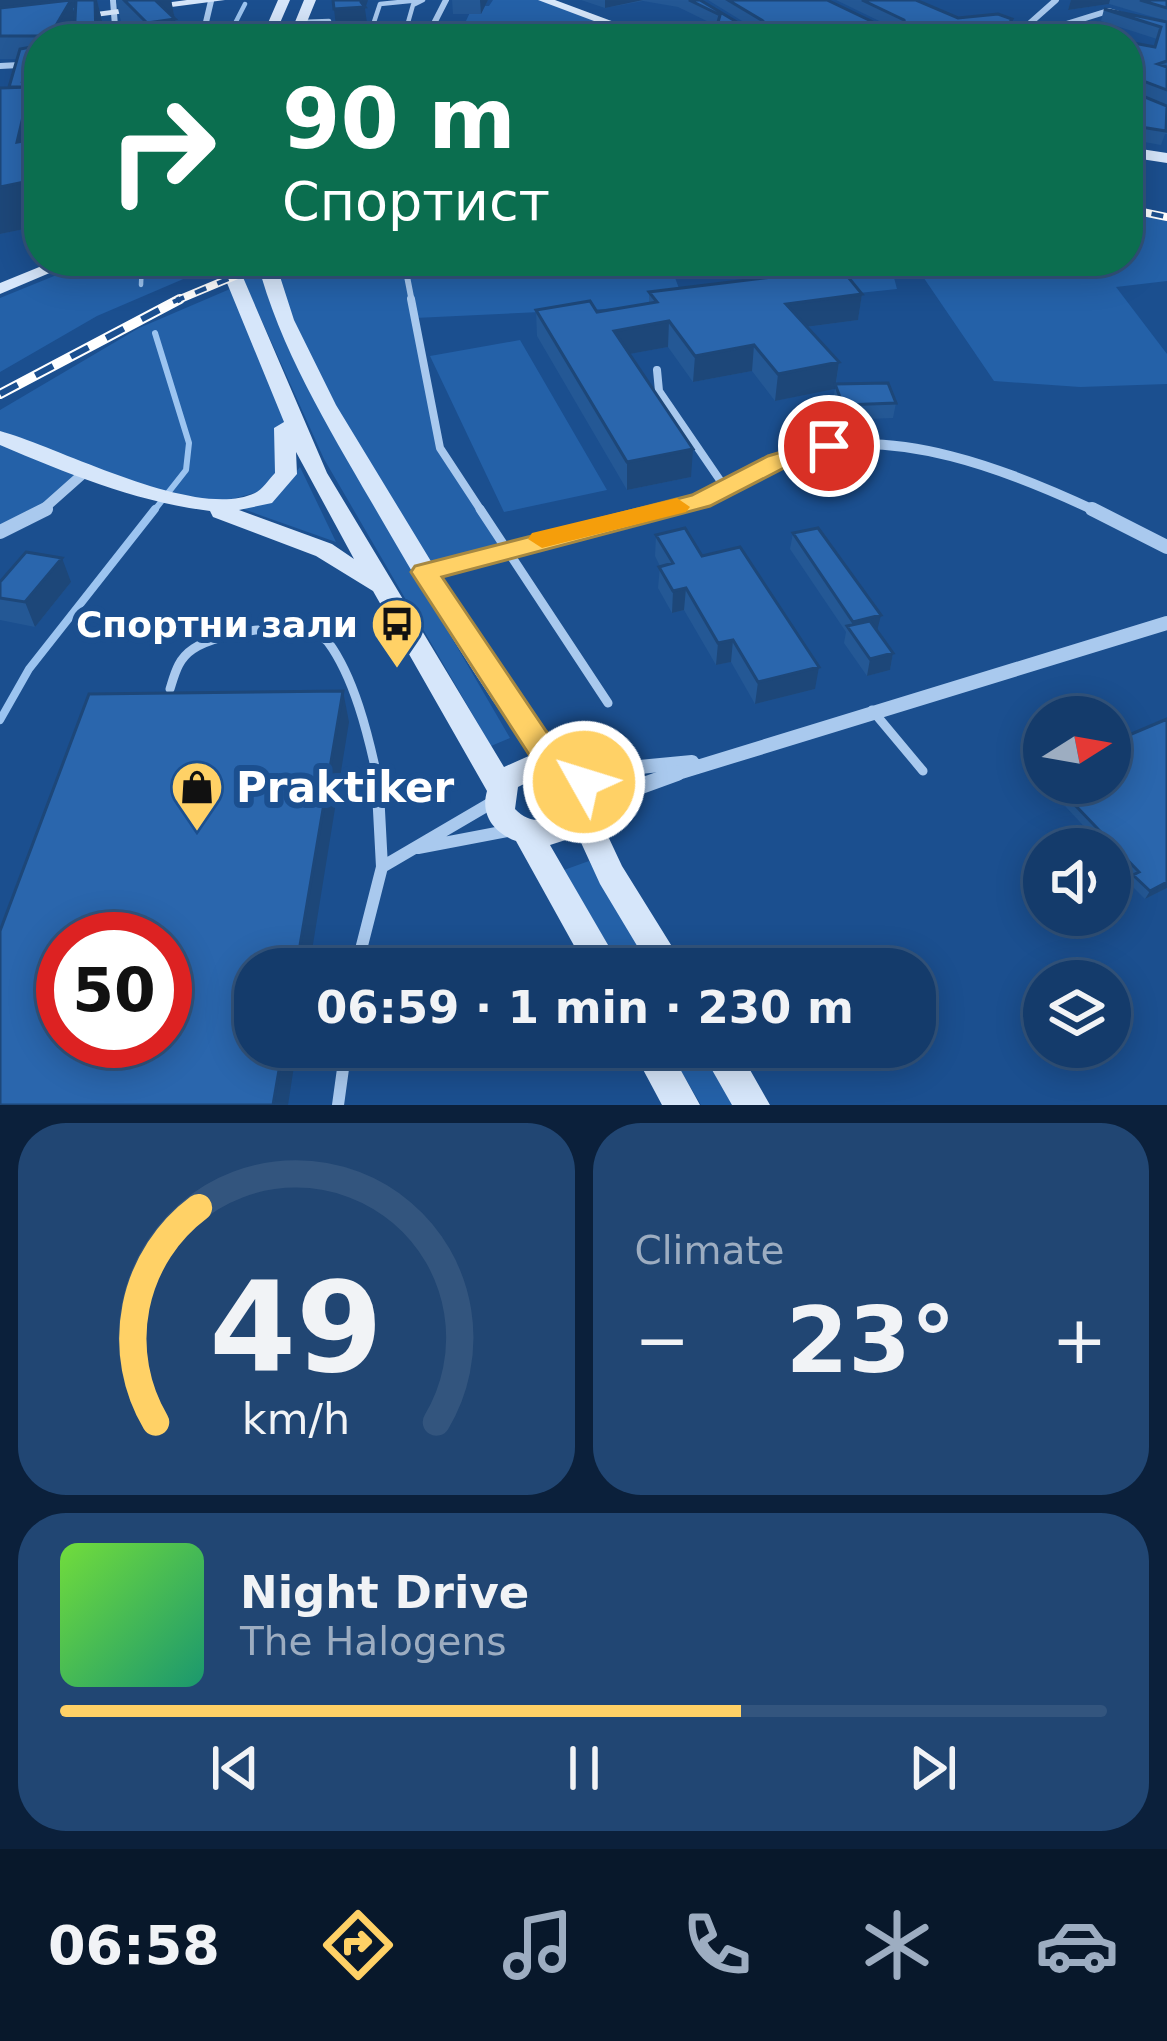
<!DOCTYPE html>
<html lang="en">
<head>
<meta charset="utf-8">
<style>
	body { margin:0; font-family:"DejaVu Sans",sans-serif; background:#214673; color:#f1f3f6; height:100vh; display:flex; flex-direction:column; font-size:45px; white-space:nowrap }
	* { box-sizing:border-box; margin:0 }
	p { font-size:39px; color:#9dadc1 }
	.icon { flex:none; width:66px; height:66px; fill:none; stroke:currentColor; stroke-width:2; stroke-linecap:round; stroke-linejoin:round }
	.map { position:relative; height:1105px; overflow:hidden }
	.panel { display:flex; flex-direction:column; gap:18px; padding:18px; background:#0b203b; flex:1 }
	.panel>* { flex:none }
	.hud { position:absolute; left:24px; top:24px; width:1119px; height:252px; border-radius:48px; box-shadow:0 6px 30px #0003,0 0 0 3px #33557e; background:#0b6e4f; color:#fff; overflow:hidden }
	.needle { width:78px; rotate:79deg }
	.fabs { position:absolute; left:1023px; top:696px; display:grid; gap:24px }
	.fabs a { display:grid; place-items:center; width:108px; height:108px; border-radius:50%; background:#143b6b; box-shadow:0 6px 30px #0003,0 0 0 3px #33557e; font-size:60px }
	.speed { position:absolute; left:36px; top:912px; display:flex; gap:24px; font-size:60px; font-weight:700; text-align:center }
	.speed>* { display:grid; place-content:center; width:156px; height:156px; border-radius:50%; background:#143b6b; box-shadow:0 6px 30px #0003,0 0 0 3px #33557e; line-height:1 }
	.speed .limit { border:18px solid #d22; background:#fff; color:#111 }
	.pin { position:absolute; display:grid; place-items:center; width:102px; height:102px; color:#fff; margin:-51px; border:6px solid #fff; border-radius:50%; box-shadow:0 3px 12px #0007 }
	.me { position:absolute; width:132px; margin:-66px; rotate:309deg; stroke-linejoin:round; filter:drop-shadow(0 0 9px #0008) }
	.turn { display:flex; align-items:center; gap:42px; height:252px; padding:0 60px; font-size:54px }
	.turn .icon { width:156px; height:156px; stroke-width:2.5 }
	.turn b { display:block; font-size:84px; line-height:102px }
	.big { font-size:90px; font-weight:700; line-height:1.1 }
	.panel .tile { flex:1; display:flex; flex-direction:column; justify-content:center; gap:18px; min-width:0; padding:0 42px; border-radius:48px; background:#214673 }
	.panel .dial { align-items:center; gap:0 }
	.dial svg { height:312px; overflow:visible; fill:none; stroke:#33557e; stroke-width:7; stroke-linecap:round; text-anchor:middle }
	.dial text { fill:#f1f3f6; stroke:none }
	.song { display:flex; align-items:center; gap:36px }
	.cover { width:144px; height:144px; border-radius:18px; background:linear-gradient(135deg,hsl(100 70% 55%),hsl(160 70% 35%)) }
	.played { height:12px; border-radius:6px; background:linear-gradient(90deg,#ffd166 65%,#33557e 65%) }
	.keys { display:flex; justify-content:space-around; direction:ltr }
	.heat { display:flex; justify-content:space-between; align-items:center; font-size:66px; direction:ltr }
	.panel .tiles { flex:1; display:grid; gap:18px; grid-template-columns:1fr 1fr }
	.tile:last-child { grid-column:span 2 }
	.trip { position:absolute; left:234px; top:948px; width:702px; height:120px; border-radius:48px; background:#143b6b; box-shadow:0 6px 30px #0003,0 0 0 3px #33557e; font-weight:700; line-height:120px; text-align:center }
	.tabs { display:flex; height:192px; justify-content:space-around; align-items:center; background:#08182b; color:#9dadc1 }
	.tabs .icon { width:84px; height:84px }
	.tabs .on { color:#ffd166 }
	.tabs b { font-size:54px; color:#f1f3f6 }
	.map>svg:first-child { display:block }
	.green { fill:#2461a8 }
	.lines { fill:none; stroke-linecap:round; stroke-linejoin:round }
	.stream-far2 { stroke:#9cc4f0; stroke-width:4.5 }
	.stream-far1 { stroke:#9cc4f0; stroke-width:6 }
	.stream { stroke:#9cc4f0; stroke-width:8 }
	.lane-far4 { stroke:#a9c9ee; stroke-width:4.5 }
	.lane-far3 { stroke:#a9c9ee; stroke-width:6 }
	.lane-far2 { stroke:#a9c9ee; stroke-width:8 }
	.lane-far1 { stroke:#a9c9ee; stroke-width:9 }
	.lane { stroke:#a9c9ee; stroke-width:12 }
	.street-far3 { stroke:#a9c9ee; stroke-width:6 }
	.street-far2 { stroke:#a9c9ee; stroke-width:10 }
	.street-far1 { stroke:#a9c9ee; stroke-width:14 }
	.street { stroke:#a9c9ee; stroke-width:16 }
	.secondary { fill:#d6e6fa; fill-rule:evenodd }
	.rail-far1-casing { stroke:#fff; stroke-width:8 }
	.rail-casing { stroke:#fff; stroke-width:10 }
	.rail-far1 { stroke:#1b4f8f; stroke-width:4.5; stroke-dasharray:12; stroke-linecap:butt }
	.rail { stroke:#1b4f8f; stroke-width:6; stroke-dasharray:20; stroke-linecap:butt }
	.wall { fill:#245895 }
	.shaded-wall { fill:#1d4779 }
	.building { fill:#2a66ad; stroke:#1d4779; stroke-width:3; fill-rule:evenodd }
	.route { fill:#ffd166; stroke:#a68842; stroke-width:3 }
	.slow { fill:#f59e0b }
	.labels { text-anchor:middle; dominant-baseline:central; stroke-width:12; stroke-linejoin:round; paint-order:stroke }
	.poi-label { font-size:36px; font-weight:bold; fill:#fff; stroke:#1b4f8f; text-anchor:end }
	.near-poi-label { font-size:42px; font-weight:bold; fill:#fff; stroke:#1b4f8f; text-anchor:start }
</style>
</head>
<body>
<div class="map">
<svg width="1167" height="1105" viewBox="0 0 1167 1105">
	<rect width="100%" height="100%" fill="#1b4f8f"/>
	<path class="green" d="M493 0H544L654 39H517L518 22 465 23 473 6H489Z
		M1128 212 1167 221V281L1116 287 1167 354V384L1080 387 994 381 915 265H901L893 274 897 289 859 293 835 261H1128Z
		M91 261 216 265 97 316 0 372V298Z
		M235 261H265L269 273 303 261H404L407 277 522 261 749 264 674 275 684 302 667 306 415 318 440 448 503 549 424 572 346 456 510 738 491 746 324 459Z
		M237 286 272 373 292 456 276 487 207 506 85 473 54 505 0 532V410L139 328Z
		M520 340 607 490 504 512 430 356Z
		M300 467 336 542 243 509 276 496Z
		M589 861 654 969H622L564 870Z
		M667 1047H701L736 1105H701Z"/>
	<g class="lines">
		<path class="stream-far2" d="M227 39 245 4
			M141 285 142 261"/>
		<path class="stream-far1" d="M153 512 186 470 189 443 155 333"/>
		<path class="stream" d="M0 720 29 669 155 509"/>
		<path class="lane-far4" d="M301 22 329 21 330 30
			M372 28 380 4 420 0
			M295 36 407 26 413 5 423 0
			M471 39 476 26 498 25 502 39"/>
		<path class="lane-far3" d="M404 261 412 302"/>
		<path class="lane-far2" d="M411 299 440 448 482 512
			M657 370 659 391 726 489"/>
		<path class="lane-far1" d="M480 509 608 703
			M170 689C175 673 178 659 193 649 217 632 308 616 328 642 354 677 368 734 377 776
			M872 710 923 771"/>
		<path class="lane" d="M377 773 382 867
			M418 848 507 831
			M356 969 382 867 493 802
			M338 1105 346 1047"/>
		<path class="street-far3" d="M113 0 116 39
			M202 39 211 1
			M426 39 446 0
			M1012 39 1056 0
			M1018 39 1108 11 1167 28
			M0 66 39 64"/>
		<path class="street-far2" d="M40 512 85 472
			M663 512C711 498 750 467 797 453 894 424 1011 471 1098 512"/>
		<path class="street-far1" d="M1092 509 1167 547
			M0 532 46 509
			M424 572 674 509
			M576 773 692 762
			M668 776 1167 623"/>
		<path class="street" d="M589 805 677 773"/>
		<path class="secondary" d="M187 0H225L72 20 66 16Z
			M278 0H290L273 39H261Z
			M304 0H316L300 39H288Z
			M538 0H555L660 39H642Z
			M1128 147 1167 153V163L1128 157Z
			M54 261H78L0 294V283Z
			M218 261H236L327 473 504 767 531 755C472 675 422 589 372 503 327 425 280 349 257 261H275L294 320 336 405 446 586 514 689 565 759 586 765 599 785 604 793 599 817 622 866 686 969H651L600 884 578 836 550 845 622 969H587L516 841C494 833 480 815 487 791L373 591 316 556 213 517 210 511C137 502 68 474 0 445V431C59 447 196 521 255 493 262 490 269 479 275 473L274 428 284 422ZM296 452 354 559 332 544 239 510 272 503 297 474ZM542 775 566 782 574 794 571 810C553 822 531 826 515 809L518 787Z
			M631 1047H668L700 1105H662Z
			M699 1047H737L770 1105H732Z"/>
		<g class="rail-far1-casing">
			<path id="rail-far1" d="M1128 209 1167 217
				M173 302 271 261"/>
		</g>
		<g class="rail-casing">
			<path id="rail" d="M0 394 180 299"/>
		</g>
		<use href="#rail-far1" class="rail-far1"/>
		<use href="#rail" class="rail"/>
	</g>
	<path class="wall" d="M0 0H97L103 25 75 27 68 39H39V226L0 234 9 87 17 59H0Z
		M116 0H171L179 39H131L123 30Z
		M452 0H488L481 14H453Z
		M581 0H700L755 33 760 32 708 0H827L898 34 902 32 836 0H916L958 18 1012 19 1010 30 1013 34 1114 39 716 38 717 26 678 7 643 1 605 8Z
		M1071 0H1167V21L1109 4 1068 10Z
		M1104 9 1167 22V105L1128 90 1167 106V134H1165L1161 145 1128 139V42L1155 47 1157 39 1101 21Z
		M802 261H835L862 294 858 320 807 327 839 362 836 384 896 403 893 418 840 420 833 399 835 389 775 401 752 371 693 382 668 347 629 354 691 477 627 490 537 336 536 310 597 312 649 303V292L801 273Z
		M793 533 877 631 893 653 890 670 867 676 844 643 846 632 790 549Z
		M656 535 702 556 815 689 755 704 731 662 716 665 684 610 672 613 658 588 660 566 655 556Z
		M0 582H71L35 627 0 620Z
		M1167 719V888L1145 899 1129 883 1132 878 1110 854V849H1105L1040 779 1044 771V783H1110Z"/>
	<path class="shaded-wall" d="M0 0H90L86 6 73 8 77 22 68 39H48L0 18Z
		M95 0H97L103 25 104 39H96Z
		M154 0H171L179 39H151L147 23Z
		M361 0H368L365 9 367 23 336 26 334 9Z
		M480 0H488L481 14Z
		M605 0H643L605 8Z
		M1071 0H1110L1109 4 1068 10Z
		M39 54V96L37 90H31L39 117V141L30 181 39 179V226L0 234V187L17 142 23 81Z
		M862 294 858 320 783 330 786 304Z
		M669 321 668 347 613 357 614 331Z
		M754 345 752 371 693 382 695 356Z
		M839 362 835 389 775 401 778 374Z
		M693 449 691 477 627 490V462Z
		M62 558 71 582 35 627 25 602Z
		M686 588 684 610 672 613 673 591Z
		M881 615 877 631 851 632 853 622Z
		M733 640 731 662 716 665 718 643Z
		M893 653 890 670 867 676 870 659Z
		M819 667 815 689 755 704 758 682Z
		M343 691 349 722 309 969H296Z
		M1167 882V888L1145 899 1150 891Z
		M283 1047H297L288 1105H273Z"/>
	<path class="building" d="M71 0 48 39H39V54L23 81 39 80 37 90H31L30 87H9L20 49 37 46 38 36H0V8Z
		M76 0H95L96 39H74Z
		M124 0H155L175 19 147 23Z
		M333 0H361V2L365 7 334 9Z
		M689 0H700L755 33 766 30 763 21 728 0H827L898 34 907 31 904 20 862 0H916L958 18 998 14 1012 19 1007 27 1013 34 1049 26 1114 39H746L717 26 720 15Z
		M1140 0H1167V8Z
		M1104 9 1167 22V61L1158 64 1167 67V90L1133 77 1128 79V42L1155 47 1161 27Z
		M365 31 364 39H327L329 34Z
		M30 87 17 142 39 138V163L36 164 39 179 0 187V88Z
		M1128 90 1167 106 1166 131 1128 125Z
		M804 261H835L862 294 786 304 839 362 778 374 754 345 695 356 669 321 614 331 693 449 627 462 536 310 590 301 597 312 657 302 649 292 814 272Z
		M888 383 896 403 843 405 835 384Z
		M685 528 702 556 740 547 819 667 758 682 733 640 718 643 686 588 673 591 659 567 673 563 656 535Z
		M818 528 881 615 853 622 793 533Z
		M26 552 62 558 25 602 0 598V582Z
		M870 621 893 653 870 659 847 626Z
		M343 691 296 969H255V1047H283L273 1105H0V931L89 694ZM63 939H165V1041H63Z
		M1167 719V882L1150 891 1133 875 1139 872 1054 783H1110V743Z"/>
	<path class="route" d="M829 438 841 446 838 451 786 467 710 506 442 577 546 731C562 751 592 765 601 782L596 791 584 795 541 773 411 572 415 566 692 495 768 456Z"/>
	<path class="slow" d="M677 498 690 507 686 512 542 548 528 539 532 533Z"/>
	<defs>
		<g id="bus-pin" transform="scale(2.7)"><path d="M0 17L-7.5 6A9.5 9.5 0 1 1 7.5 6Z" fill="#ffd166" stroke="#1b4f8f"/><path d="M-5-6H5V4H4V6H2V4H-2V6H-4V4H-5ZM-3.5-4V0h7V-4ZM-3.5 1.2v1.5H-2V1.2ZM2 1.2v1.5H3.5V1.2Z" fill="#111"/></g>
		<g id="shop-pin" transform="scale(2.7)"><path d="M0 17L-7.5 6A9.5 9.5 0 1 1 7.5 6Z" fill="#ffd166" stroke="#1b4f8f"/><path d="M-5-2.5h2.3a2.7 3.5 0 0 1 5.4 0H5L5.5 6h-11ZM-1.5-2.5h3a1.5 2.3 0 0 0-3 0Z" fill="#111"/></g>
	</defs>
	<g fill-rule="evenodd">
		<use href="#bus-pin" x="397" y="624"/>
		<use href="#shop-pin" x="197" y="787"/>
	</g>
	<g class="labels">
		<g class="poi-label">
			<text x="358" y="624">Спортни зали</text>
		</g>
		<g class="near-poi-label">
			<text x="236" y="787">Praktiker</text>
		</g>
	</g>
</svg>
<div class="fabs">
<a><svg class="needle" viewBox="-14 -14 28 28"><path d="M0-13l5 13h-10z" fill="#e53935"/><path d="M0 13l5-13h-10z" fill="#9dadc1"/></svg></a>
<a><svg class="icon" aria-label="sound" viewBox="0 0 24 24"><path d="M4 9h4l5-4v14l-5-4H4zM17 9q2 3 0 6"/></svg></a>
<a><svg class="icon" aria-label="layers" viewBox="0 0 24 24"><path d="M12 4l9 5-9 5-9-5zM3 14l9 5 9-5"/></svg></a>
</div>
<div class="speed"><div class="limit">50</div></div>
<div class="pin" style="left:829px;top:446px;background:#d93025"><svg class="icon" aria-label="arrive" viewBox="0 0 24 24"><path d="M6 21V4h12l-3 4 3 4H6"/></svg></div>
<svg class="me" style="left:584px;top:782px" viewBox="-20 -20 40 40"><circle r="17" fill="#ffd166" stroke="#fff" stroke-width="3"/><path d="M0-11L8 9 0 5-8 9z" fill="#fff"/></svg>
<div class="trip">06:59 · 1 min · 230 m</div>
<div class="hud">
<div class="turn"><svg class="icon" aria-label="right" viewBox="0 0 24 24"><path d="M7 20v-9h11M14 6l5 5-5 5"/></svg><div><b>90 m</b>Спортист</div></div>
</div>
</div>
<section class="panel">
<div class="tiles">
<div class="tile dial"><svg viewBox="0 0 100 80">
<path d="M14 69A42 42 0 1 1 86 69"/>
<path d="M14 69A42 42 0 0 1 25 14" stroke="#ffd166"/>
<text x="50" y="56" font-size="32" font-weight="700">49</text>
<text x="50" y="72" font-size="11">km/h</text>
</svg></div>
<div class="tile"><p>Climate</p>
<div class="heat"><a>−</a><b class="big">23°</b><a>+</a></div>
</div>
<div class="tile">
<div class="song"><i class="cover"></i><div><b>Night Drive</b><p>The Halogens</p></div></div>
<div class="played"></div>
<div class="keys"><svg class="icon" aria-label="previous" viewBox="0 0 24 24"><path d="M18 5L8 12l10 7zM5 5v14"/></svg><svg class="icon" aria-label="pause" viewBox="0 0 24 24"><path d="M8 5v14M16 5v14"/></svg><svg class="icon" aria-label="next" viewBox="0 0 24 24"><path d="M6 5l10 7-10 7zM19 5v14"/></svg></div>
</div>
</div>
</section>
<nav class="tabs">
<b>06:58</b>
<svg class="icon on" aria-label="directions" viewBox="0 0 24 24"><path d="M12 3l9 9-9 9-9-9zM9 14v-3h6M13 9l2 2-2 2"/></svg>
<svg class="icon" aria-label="music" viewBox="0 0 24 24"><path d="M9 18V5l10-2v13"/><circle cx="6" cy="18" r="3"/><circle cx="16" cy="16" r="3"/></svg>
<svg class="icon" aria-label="phone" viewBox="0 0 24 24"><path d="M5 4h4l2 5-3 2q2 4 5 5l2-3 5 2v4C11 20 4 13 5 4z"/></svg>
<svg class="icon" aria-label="climate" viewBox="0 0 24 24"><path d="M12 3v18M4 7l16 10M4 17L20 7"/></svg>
<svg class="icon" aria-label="car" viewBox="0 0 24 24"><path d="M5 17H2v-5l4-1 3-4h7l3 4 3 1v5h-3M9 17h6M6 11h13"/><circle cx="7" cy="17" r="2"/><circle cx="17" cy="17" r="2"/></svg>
</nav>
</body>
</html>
